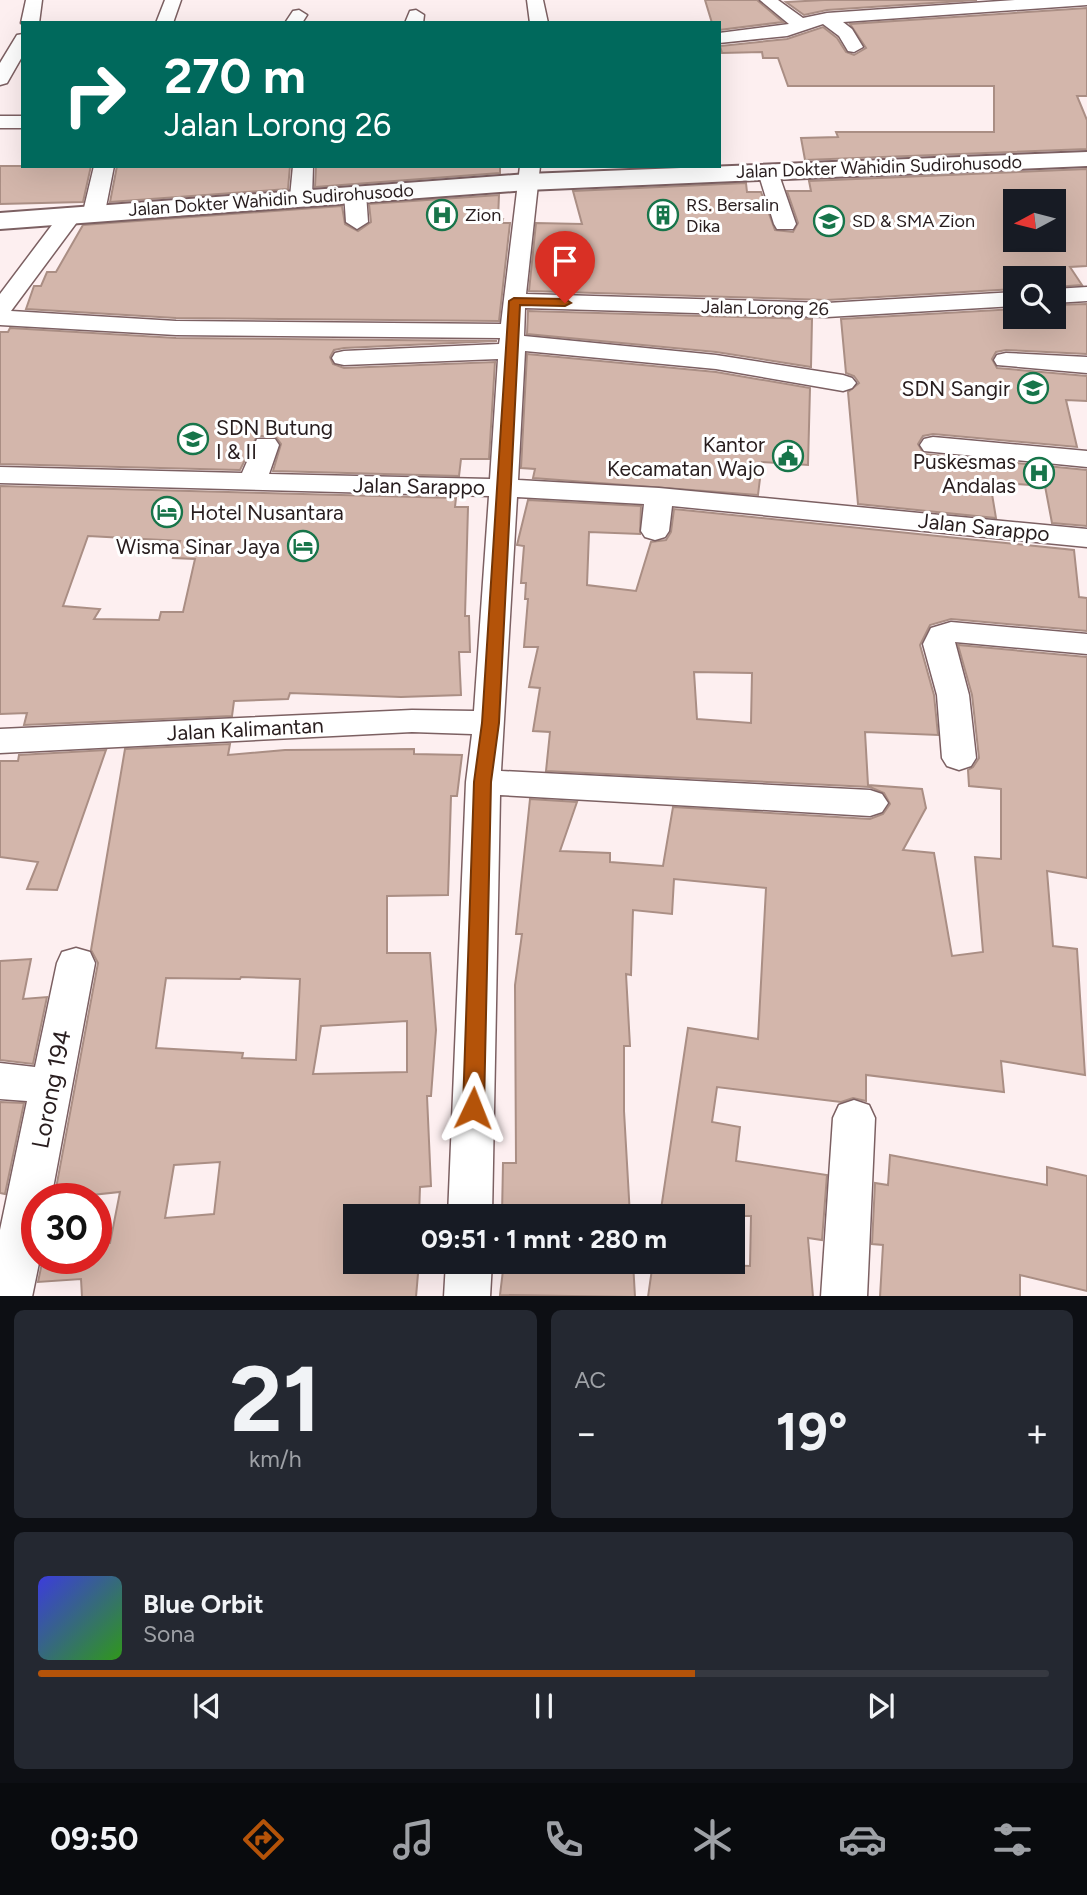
<!DOCTYPE html>
<html lang="id">
<head>
<meta charset="utf-8">
<style>
	body { margin:0; font-family:Figtree,sans-serif; background:#242831; color:#f1f3f6; height:100vh; display:flex; flex-direction:column; font-size:26px; white-space:nowrap }
	* { box-sizing:border-box; margin:0 }
	p { font-size:23px; color:#9ea1a6 }
	.icon { flex:none; width:38px; height:38px; fill:none; stroke:currentColor; stroke-width:2; stroke-linecap:round; stroke-linejoin:round }
	.map { position:relative; height:1296px; overflow:hidden }
	.sheet { display:flex; flex-direction:column; gap:14px; padding:14px; background:#0d0f14; flex:1 }
	.sheet>* { flex:none }
	.guide { position:absolute; left:21px; top:21px; width:700px; height:147px; border-radius:0px; box-shadow:0 7px 28px #0002; background:#00695c; color:#fff; overflow:hidden }
	.needle { width:46px; rotate:263deg }
	.tools { position:absolute; left:1003px; top:189px; display:grid; gap:14px }
	.tools a { display:grid; place-items:center; width:63px; height:63px; border-radius:0px; background:#171b24; box-shadow:0 7px 28px #0002; font-size:35px }
	.speed { position:absolute; left:21px; top:1183px; display:flex; gap:14px; font-size:35px; font-weight:700; text-align:center }
	.speed>* { display:grid; place-content:center; width:91px; height:91px; border-radius:50%; background:#171b24; box-shadow:0 7px 28px #0002; line-height:1 }
	.speed .limit { border:10px solid #d22; background:#fff; color:#111 }
	.pin { position:absolute; display:grid; place-items:center; width:60px; height:60px; color:#fff; margin:-72px -30px; border-radius:50% 50% 50% 0; rotate:-45deg; box-shadow:0 0 7px #0007 }
	.pin .icon { rotate:45deg }
	.me { position:absolute; width:77px; margin:-38px; rotate:2deg; stroke-linejoin:round; filter:drop-shadow(0 0 5px #0008) }
	.turn { display:flex; align-items:center; gap:24px; height:147px; padding:0 28px; font-size:32px }
	.turn .icon { width:91px; height:91px; stroke-width:2.5 }
	.turn b { display:block; font-size:49px; line-height:60px }
	.big { font-size:52px; font-weight:700; line-height:1.1 }
	.sheet .card { flex:1; display:flex; flex-direction:column; justify-content:center; gap:10px; min-width:0; padding:0 24px; border-radius:10px; background:#242831 }
	.sheet .dial { align-items:center; gap:0 }
	.dial b { font-size:91px; line-height:1 }
	.song { display:flex; align-items:center; gap:21px }
	.cover { width:84px; height:84px; border-radius:10px; background:linear-gradient(135deg,hsl(240 70% 55%),hsl(110 70% 35%)) }
	.played { height:7px; border-radius:4px; background:linear-gradient(90deg,#b45309 65%,#363941 65%) }
	.keys { display:flex; justify-content:space-around; direction:ltr }
	.heat { display:flex; justify-content:space-between; align-items:center; font-size:38px; direction:ltr }
	.sheet .tiles { flex:1; display:grid; gap:14px; grid-template-columns:1fr 1fr }
	.card:last-child { grid-column:span 2 }
	.trip { position:absolute; left:343px; top:1204px; width:402px; height:70px; border-radius:0px; background:#171b24; box-shadow:0 7px 28px #0002; font-weight:700; line-height:70px; text-align:center }
	.menu { display:flex; height:112px; justify-content:space-around; align-items:center; background:#090b0e; color:#9ea1a6 }
	.menu .icon { width:49px; height:49px }
	.menu .on { color:#b45309 }
	.menu b { font-size:32px; color:#f1f3f6 }
	.map>svg:first-child { display:block }
	.building { fill:#d3b6ab; stroke:#aa8e84; stroke-width:2; fill-rule:evenodd }
	.lines { fill:none; stroke-linecap:round; stroke-linejoin:round }
	.street-casing { stroke:#7c6062; stroke-width:3 }
	.secondary-casing { stroke:#7c6062; stroke-width:4 }
	.street { fill:#fff; fill-rule:evenodd }
	.secondary { fill:#fff; fill-rule:evenodd }
	.route { fill:#b45309; stroke:#753606; stroke-width:2 }
	.labels { text-anchor:middle; dominant-baseline:central; stroke-width:6; stroke-linejoin:round; paint-order:stroke }
	.far-street-label { font-size:18px; fill:#281d1e; stroke:#fff }
	.far-poi-label { font-size:18px; fill:#281d1e; stroke:#fff; text-anchor:start }
	.poi-label { font-size:21px; fill:#281d1e; stroke:#fff; text-anchor:end }
	.street-label { font-size:21px; fill:#281d1e; stroke:#fff }
	.near-street-label { font-size:24px; fill:#281d1e; stroke:#fff }
</style>
</head>
<body>
<div class="map">
<svg width="1087" height="1297" viewBox="0 0 1087 1297">
	<rect width="100%" height="100%" fill="#fdeff0"/>
	<path class="building" d="M705 0H757L783 22 719 30V23H712Z
		M824 0H977L827 10 804 15 786 2Z
		M1087 8V96H1077L1087 120V149L805 160 801 138 838 137 836 132H994V86H788L778 58H763L762 52 722 53 720 46 787 39 823 27 837 38 846 52 854 55 866 48 850 24Z
		M0 166H91L83 202 0 204Z
		M117 166H290L288 189 110 202Z
		M316 166H500V173L315 187Z
		M1087 169V266L1070 267 1082 285 1054 287V278H1015V289L827 300 529 291 536 223 582 224 573 191 746 183 747 192H761L775 230 793 232 798 223 787 191H811L809 181ZM1015 201H1054V240H1015Z
		M499 195 498 219H503L502 223H510L499 321 176 318 26 309 34 286H41L47 272H56L83 225 342 206 345 224 358 231 371 222 369 204Z
		M1087 304V354L1006 350 996 352 992 359 997 368 1087 376V401L1066 400 1077 447 933 434 923 436 918 444 924 454 1087 470V526L1052 523 1045 486 990 482 996 518 858 504 848 392 859 383 854 376 846 373 841 319 1015 309V317H1054V305Z
		M528 311 812 319 811 367 716 352 527 334Z
		M10 328 176 338 497 341 344 348 334 350 330 357 333 364 344 368 495 362 489 459H461L459 476 273 471 281 444 275 436H257L240 470 0 464V332H8Z
		M527 354 716 372 810 388 808 465 762 462 758 495 533 478 535 469 521 468Z
		M0 486 456 498 455 507H468L465 616H469L470 652H459L461 695 401 697 290 693 288 699 234 701 232 716 24 725 27 713 0 714ZM88 536 180 541 173 558 195 559 183 612H161L159 620 94 619 100 609 63 606Z
		M528 500 641 506 640 534 589 532 587 585 636 591 651 542 666 540 671 532 674 509 1074 550 1079 597 1087 598V631L951 619 930 625 920 645 934 695 938 735 865 732 868 785 922 789 926 808 903 850 934 853 952 956 983 952 975 857 1001 859V789L969 786 968 770 973 767 979 758 972 695 958 645 1087 657V878L1047 871 1053 946 1077 949 1085 1075 1001 1061 1004 1092 866 1075V1101L853 1098 841 1102 717 1087 712 1122 740 1127 736 1161 827 1175 822 1240 808 1238 813 1297H648L653 1262 750 1266 751 1216H660L688 1028 758 1039 766 888 674 879 672 914 633 910 631 975 626 974 630 1046H624V1111L630 1216H502L503 1163H516L515 985 522 934H516L530 799 577 802 560 851 610 853V862L663 866 673 807 870 819 883 814 890 804 884 793 870 787 546 771 550 732 533 731 540 688 529 687 538 647H524L528 599H525L526 583H521L524 546 517 545ZM694 672 752 673 751 723 697 719Z
		M230 744 228 755 285 750 414 749V754L462 755 457 796H451L448 895 387 896V953H430L436 1030 431 1096H427L431 1186 420 1187 419 1216H355V1262H419L416 1297H82L81 1279 38 1282 43 1258H96L97 1244 110 1243 120 1192 54 1199 98 963 91 950 125 749ZM241 977 300 979 296 1060 242 1058 243 1053 156 1048 166 978 240 979ZM407 1021V1072L313 1074 321 1026ZM220 1162 214 1214 165 1218 174 1165Z
		M106 750 57 890 27 889 38 862 0 857V761H18L19 755Z
		M31 959 23 999 47 997 33 1064 0 1060V961Z
		M0 1102 24 1103 5 1194 0 1193Z
		M890 1155 1047 1185V1167L1087 1176V1291L1020 1275V1297H880L883 1245 872 1244 875 1183 888 1185Z
		M504 1262H633L635 1297 500 1295Z"/>
	<g class="lines">
		<g class="street-casing">
			<path id="street" d="M26 0H42L39 23H21Z
				M165 0H181L173 23H156Z
				M527 0H543L548 23H530Z
				M760 0H778L803 18 827 13 1015 0H1087V5L843 22 852 29 863 47 854 52 848 51 839 36 823 24 787 36 719 43V33L789 24Z
				M299 10 307 15 302 23H285L293 11Z
				M416 10 424 15 423 23H405L410 11Z
				M23 34V55L7 83 0 85V63L17 35Z
				M0 116H23V128H0Z
				M94 166H114L105 212 94 218 83 212Z
				M293 166H313L312 197 308 201H294L290 197Z
				M520 166H540L526 294 827 303 1015 292V306L827 317 525 308 524 336 716 355 843 375 852 378 856 383 852 388 843 391 716 369 525 351 518 480 659 488 1087 529V547L672 506 669 531 665 537 655 540 645 537 641 531 644 504 517 497 501 771 870 790 882 794 888 803 882 812 870 816 500 795 492 1216H448L466 782 472 734 412 732 0 753V729L412 710 474 711 489 496 0 483V467L242 473 257 439H275L279 445 269 474 490 479 498 359 344 365 335 363 332 358 335 353 344 351 499 344 500 338 176 335 0 325V294L64 209 72 208 83 214 11 311 176 321 501 324Z
				M768 166 778 172 796 224 793 229H777L774 224 758 172Z
				M355 187 366 193 368 222 357 229 346 222 344 193Z
				M1087 287V301L1054 303V289Z
				M1006 353 1087 357V373L997 365 994 360 997 355Z
				M933 437 1087 451V467L924 451 920 445 924 439Z
				M951 622 1087 634V654L955 642 969 695 976 758 971 766 959 770 947 766 942 758 937 695 923 644 931 628Z
				M76 948 90 952 95 963 51 1199H37V1258H40L32 1297H0V1230L27 1101 0 1099V1063L35 1067 57 963 62 952Z
				M854 1100 869 1105 875 1118 867 1297H821L833 1118 839 1105Z
				M446 1262H492L490 1297H444Z"/>
		</g>
		<g class="secondary-casing">
			<path id="secondary" d="M1087 152V166L527 190 0 229V213L527 174Z"/>
		</g>
		<use href="#street" class="street"/>
		<use href="#secondary" class="secondary"/>
	</g>
	<path class="route" d="M514 298 565 299 571 303 565 306 520 305 499 723 491 782 484 1108 481 1114 473 1117 466 1114 463 1108 474 782 482 723 509 301Z"/>
	<defs>
		<g id="hospital-ring" transform="scale(1.575)"><circle r="9.5" fill="#fff" stroke="#17754a" stroke-width="1.5"/><path d="M-5-5h3v3.5h4V-5h3V5h-3V1.5h-4V5h-3Z" fill="#17754a"/></g>
		<g id="building-ring" transform="scale(1.575)"><circle r="9.5" fill="#fff" stroke="#17754a" stroke-width="1.5"/><path d="M-4-6H4V6H1V3H-1V6H-4ZM-2.5-4.3h1.7v1.8h-1.7ZM.8-4.3h1.7v1.8H.8ZM-2.5-1h1.7V.8h-1.7ZM.8-1h1.7V.8H.8Z" fill="#17754a"/></g>
		<g id="school-ring" transform="scale(1.575)"><circle r="9.5" fill="#fff" stroke="#17754a" stroke-width="1.5"/><path d="M0-5L7-2L0 1L-7-2ZM-4 1L0 2.5L4 1V4Q0 6-4 4Z" fill="#17754a"/></g>
		<g id="civic-ring" transform="scale(1.575)"><circle r="9.5" fill="#fff" stroke="#17754a" stroke-width="1.5"/><path d="M-.6-6.5H3V-4.5H.6V-3L4-1V1h2V6H-6V1h2V-1L-.6-3ZM-1.2 2.5V6h2.4V2.5Z" fill="#17754a"/></g>
		<g id="hotel-ring" transform="scale(1.575)"><circle r="9.5" fill="#fff" stroke="#17754a" stroke-width="1.5"/><path d="M-6-4.5h1.5V1H6V5H4.5V3h-9V5H-6ZM-4 0a1.8 1.8 0 1 1 3.6 0ZM.5 0V-2.5h3Q6-2.5 6 0Z" fill="#17754a"/></g>
	</defs>
	<g fill-rule="evenodd">
		<use href="#hospital-ring" x="442" y="215"/>
		<use href="#building-ring" x="663" y="215"/>
		<use href="#school-ring" x="829" y="221"/>
		<use href="#school-ring" x="1033" y="388"/>
		<use href="#school-ring" x="193" y="439"/>
		<use href="#civic-ring" x="788" y="456"/>
		<use href="#hospital-ring" x="1039" y="473"/>
		<use href="#hotel-ring" x="167" y="512"/>
		<use href="#hotel-ring" x="303" y="546"/>
	</g>
	<g class="labels">
		<g class="far-street-label">
			<text transform="translate(879 167) rotate(-2)">Jalan Dokter Wahidin Sudirohusodo</text>
			<text transform="translate(271 200) rotate(-4)">Jalan Dokter Wahidin Sudirohusodo</text>
			<text transform="translate(765 308) rotate(1)">Jalan Lorong 26</text>
		</g>
		<g class="far-poi-label">
			<text x="686" y="205">RS. Bersalin<tspan x="686" dy="21">Dika</tspan></text>
			<text x="465" y="215">Zion</text>
			<text x="852" y="221">SD &amp; SMA Zion</text>
		</g>
		<g class="poi-label">
			<text x="1010" y="388">SDN Sangir</text>
			<text x="216" y="427" text-anchor="start">SDN Butung<tspan x="216" dy="24">I &amp; II</tspan></text>
			<text x="765" y="444">Kantor<tspan x="765" dy="24">Kecamatan Wajo</tspan></text>
			<text x="1016" y="461">Puskesmas<tspan x="1016" dy="24">Andalas</tspan></text>
			<text x="190" y="512" text-anchor="start">Hotel Nusantara</text>
			<text x="280" y="546">Wisma Sinar Jaya</text>
		</g>
		<g class="street-label">
			<text transform="translate(419 486) rotate(1)">Jalan Sarappo</text>
			<text transform="translate(984 527) rotate(6)">Jalan Sarappo</text>
			<text transform="translate(245 729) rotate(-3)">Jalan Kalimantan</text>
		</g>
		<g class="near-street-label">
			<text transform="translate(51 1089) rotate(-79)">Lorong 194</text>
		</g>
	</g>
</svg>
<div class="tools">
<a><svg class="needle" viewBox="-14 -14 28 28"><path d="M0-13l5 13h-10z" fill="#e53935"/><path d="M0 13l5-13h-10z" fill="#9ea1a6"/></svg></a>
<a><svg class="icon" aria-label="search" viewBox="0 0 24 24"><circle cx="10" cy="10" r="6"/><path d="M15 15l6 6"/></svg></a>
</div>
<div class="speed"><div class="limit">30</div></div>
<div class="pin" style="left:565px;top:303px;background:#d93025"><svg class="icon" aria-label="arrive" viewBox="0 0 24 24"><path d="M6 21V4h12l-3 4 3 4H6"/></svg></div>
<svg class="me" style="left:473px;top:1108px" viewBox="-20 -20 40 40"><path d="M0-17L14 15 0 8-14 15z" fill="#b45309" stroke="#fff" stroke-width="4"/></svg>
<div class="trip">09:51 · 1 mnt · 280 m</div>
<div class="guide">
<div class="turn"><svg class="icon" aria-label="right" viewBox="0 0 24 24"><path d="M7 20v-9h11M14 6l5 5-5 5"/></svg><div><b>270 m</b>Jalan Lorong 26</div></div>
</div>
</div>
<section class="sheet">
<div class="tiles">
<div class="card dial"><b>21</b><p>km/h</p></div>
<div class="card"><p>AC</p>
<div class="heat"><a>−</a><b class="big">19°</b><a>+</a></div>
</div>
<div class="card">
<div class="song"><i class="cover"></i><div><b>Blue Orbit</b><p>Sona</p></div></div>
<div class="played"></div>
<div class="keys"><svg class="icon" aria-label="previous" viewBox="0 0 24 24"><path d="M18 5L8 12l10 7zM5 5v14"/></svg><svg class="icon" aria-label="pause" viewBox="0 0 24 24"><path d="M8 5v14M16 5v14"/></svg><svg class="icon" aria-label="next" viewBox="0 0 24 24"><path d="M6 5l10 7-10 7zM19 5v14"/></svg></div>
</div>
</div>
</section>
<nav class="menu">
<b>09:50</b>
<svg class="icon on" aria-label="directions" viewBox="0 0 24 24"><path d="M12 3l9 9-9 9-9-9zM9 14v-3h6M13 9l2 2-2 2"/></svg>
<svg class="icon" aria-label="music" viewBox="0 0 24 24"><path d="M9 18V5l10-2v13"/><circle cx="6" cy="18" r="3"/><circle cx="16" cy="16" r="3"/></svg>
<svg class="icon" aria-label="phone" viewBox="0 0 24 24"><path d="M5 4h4l2 5-3 2q2 4 5 5l2-3 5 2v4C11 20 4 13 5 4z"/></svg>
<svg class="icon" aria-label="climate" viewBox="0 0 24 24"><path d="M12 3v18M4 7l16 10M4 17L20 7"/></svg>
<svg class="icon" aria-label="car" viewBox="0 0 24 24"><path d="M5 17H2v-5l4-1 3-4h7l3 4 3 1v5h-3M9 17h6M6 11h13"/><circle cx="7" cy="17" r="2"/><circle cx="17" cy="17" r="2"/></svg>
<svg class="icon" aria-label="filters" viewBox="0 0 24 24"><path d="M4 7h16M4 17h16"/><circle cx="9" cy="7" r="2"/><circle cx="15" cy="17" r="2"/></svg>
</nav>
</body>
</html>
